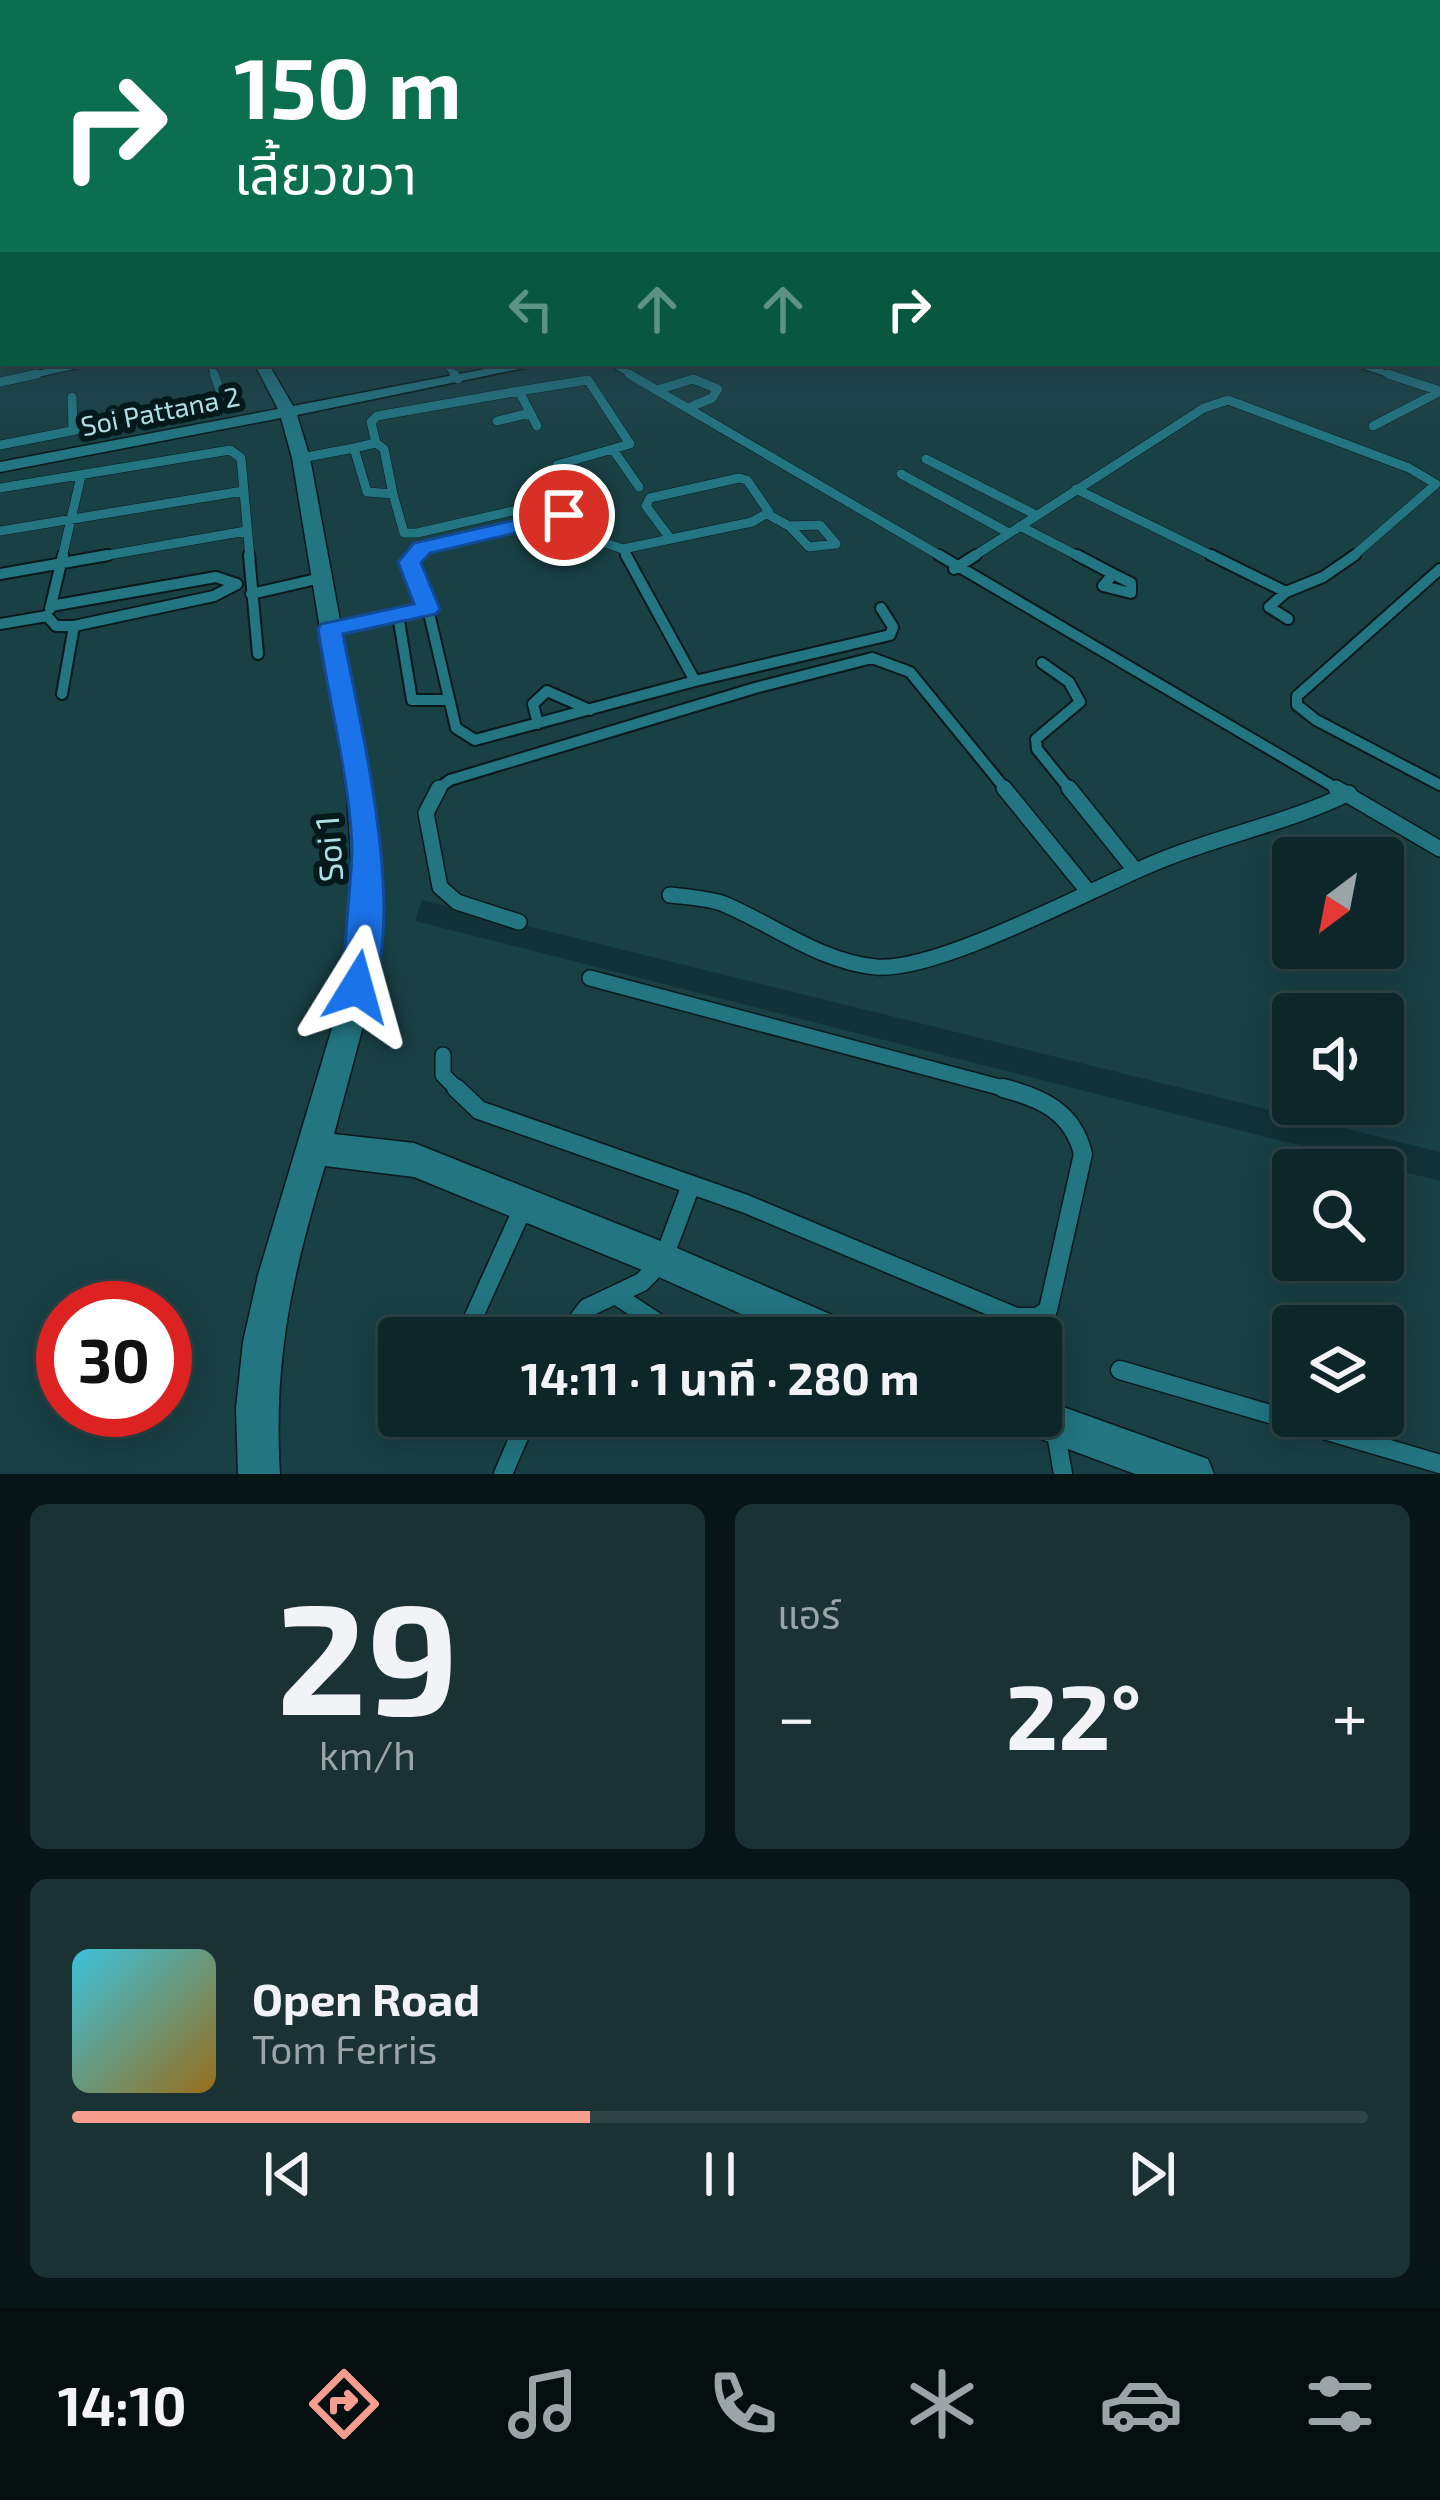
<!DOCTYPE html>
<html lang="th">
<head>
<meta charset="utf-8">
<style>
	body { margin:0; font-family:"Exo 2","Noto Sans Thai",sans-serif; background:#1b3235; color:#f1f3f6; height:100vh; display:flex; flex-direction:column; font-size:45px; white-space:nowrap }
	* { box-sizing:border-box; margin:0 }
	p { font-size:39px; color:#9aa5a8 }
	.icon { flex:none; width:66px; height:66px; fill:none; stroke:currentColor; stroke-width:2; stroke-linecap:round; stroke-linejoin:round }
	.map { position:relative; height:1474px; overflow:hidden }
	.sheet { display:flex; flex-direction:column; gap:30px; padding:30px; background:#071517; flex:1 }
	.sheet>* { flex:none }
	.guide { position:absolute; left:0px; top:0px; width:1440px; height:366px; box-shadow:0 6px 30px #0003,0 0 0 3px #2d4346; background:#0b6e4f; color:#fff; overflow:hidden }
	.needle { width:78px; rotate:212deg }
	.tools { position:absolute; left:1272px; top:837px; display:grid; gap:24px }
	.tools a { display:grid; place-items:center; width:132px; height:132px; border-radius:12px; background:#0d2629; box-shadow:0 6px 30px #0003,0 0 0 3px #2d4346; font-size:60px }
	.speed { position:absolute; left:36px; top:1281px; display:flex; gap:24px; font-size:60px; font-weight:700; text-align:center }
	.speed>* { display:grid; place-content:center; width:156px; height:156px; border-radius:50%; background:#0d2629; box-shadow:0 6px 30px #0003,0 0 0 3px #2d4346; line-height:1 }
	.speed .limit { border:18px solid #d22; background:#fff; color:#111 }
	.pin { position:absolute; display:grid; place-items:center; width:102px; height:102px; color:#fff; margin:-51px; border:6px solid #fff; border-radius:50%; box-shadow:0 3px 12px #0007 }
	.me { position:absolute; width:132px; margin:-66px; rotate:8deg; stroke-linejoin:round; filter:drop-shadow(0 0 9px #0008) }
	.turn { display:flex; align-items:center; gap:42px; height:252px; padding:0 36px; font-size:54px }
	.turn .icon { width:156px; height:156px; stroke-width:2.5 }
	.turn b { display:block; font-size:84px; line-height:102px }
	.lanes { display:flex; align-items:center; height:114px; padding:0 36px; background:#0003; justify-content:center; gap:60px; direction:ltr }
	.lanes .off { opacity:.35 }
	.big { font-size:90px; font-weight:700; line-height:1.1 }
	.sheet .widget { flex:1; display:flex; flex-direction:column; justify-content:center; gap:18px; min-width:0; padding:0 42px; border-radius:18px; background:#1b3235 }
	.sheet .dial { align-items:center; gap:0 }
	.dial b { font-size:156px; line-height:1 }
	.song { display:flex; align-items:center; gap:36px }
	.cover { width:144px; height:144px; border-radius:18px; background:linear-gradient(135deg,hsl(190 70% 55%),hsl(40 70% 35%)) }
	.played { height:12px; border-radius:6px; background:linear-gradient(90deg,#f59d8f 40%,#2d4346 40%) }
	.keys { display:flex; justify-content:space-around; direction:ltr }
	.heat { display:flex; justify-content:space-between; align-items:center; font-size:66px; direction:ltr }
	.sheet .tiles { flex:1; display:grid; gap:30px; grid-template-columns:1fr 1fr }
	.widget:last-child { grid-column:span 2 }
	.trip { position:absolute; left:378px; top:1317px; width:684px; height:120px; border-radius:12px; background:#0d2629; box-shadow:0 6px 30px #0003,0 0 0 3px #2d4346; font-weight:700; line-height:120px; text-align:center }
	.menu { display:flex; height:192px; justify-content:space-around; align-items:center; background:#050f10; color:#9aa5a8 }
	.menu .icon { width:84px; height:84px }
	.menu .on { color:#f59d8f }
	.menu b { font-size:54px; color:#f1f3f6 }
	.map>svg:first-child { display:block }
	.built { fill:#194045; fill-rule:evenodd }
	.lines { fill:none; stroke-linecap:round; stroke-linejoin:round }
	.lane-far4-casing { stroke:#0a181a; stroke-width:8 }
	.lane-far3-casing { stroke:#0a181a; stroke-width:10 }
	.lane-far2-casing { stroke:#0a181a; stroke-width:14 }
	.lane-far1-casing { stroke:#0a181a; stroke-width:18 }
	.lane-casing { stroke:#0a181a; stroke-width:21 }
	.street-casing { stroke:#0a181a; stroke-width:3 }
	.lane-far4 { stroke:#227581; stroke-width:6 }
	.lane-far3 { stroke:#227581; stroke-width:9 }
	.lane-far2 { stroke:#227581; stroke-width:10 }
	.lane-far1 { stroke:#227581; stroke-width:15 }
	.lane { stroke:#227581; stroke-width:18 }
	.street { fill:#227581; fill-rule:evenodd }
	.route { fill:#1a73e8; stroke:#114b97; stroke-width:3 }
	.labels { text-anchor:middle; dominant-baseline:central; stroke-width:12; stroke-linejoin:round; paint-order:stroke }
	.far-street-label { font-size:27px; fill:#afdde5; stroke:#03191c }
	.street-label { font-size:33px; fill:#afdde5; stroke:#03191c }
</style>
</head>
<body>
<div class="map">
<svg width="1440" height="1474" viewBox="0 0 1440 1474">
	<rect width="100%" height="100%" fill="#113237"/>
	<path class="built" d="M0 234 3 363H1437L1440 321V1152L422 900 415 921 1440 1181V1474H0ZM1293 858H1383V948H1293ZM1293 1014H1383V1104H1293ZM1293 1170H1383V1260H1293ZM63 1308H165V1410H63ZM1293 1326H1383V1416H1293ZM399 1338H1041V1416H399Z"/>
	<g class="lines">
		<g class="lane-far4-casing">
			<path id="lane-far4" d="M3 352V357
				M210 363 215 377
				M445 363 456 377
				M611 363 635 377
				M1355 363 1397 377
				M24 377 87 363"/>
		</g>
		<g class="lane-far3-casing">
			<path id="lane-far3" d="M454 374 458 379
				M629 374 944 558
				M1388 374 1440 391
				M0 382 37 374
				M657 390 693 379 718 389 712 398 688 408
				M72 397 73 431
				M497 421 530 413
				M1373 426 1437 393
				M376 443 371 422 377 416 519 391 537 426
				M376 443 384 449 393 494 367 492 354 448Z
				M0 445 203 405 221 393 214 374
				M614 451 639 487
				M301 458 354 448
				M926 459 1036 515
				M901 474 1009 533
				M0 488 230 450 241 458 250 558
				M1076 489 1217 558
				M393 494 404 533H417L569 498 557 465 630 444 588 380 519 391
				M769 515 789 526
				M820 525 836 544 809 547 789 526Z
				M1020 526 1082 558
				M0 531 243 491
				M623 549 752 522 769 512 747 480 739 478 650 498 646 506 670 538
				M62 558 81 476
				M91 558 246 531
				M411 558 422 548 554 516 582 518 590 538 623 549 628 558
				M971 558 1204 408 1228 400 1409 468 1436 484 1351 558"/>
		</g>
		<g class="lane-far2-casing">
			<path id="lane-far2" d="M249 555 258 654
				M411 555V571L428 609 456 728 475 740 695 681
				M626 555 695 681
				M939 555 1341 791
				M1077 555 1113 574
				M1211 555 1286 592 1269 607 1288 619
				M954 569 976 555
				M1440 569 1297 696V705L1316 720 1440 785
				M0 574 108 555
				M1113 574 1131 583V593L1103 586Z
				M1286 592 1323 577 1355 555
				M251 594 321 578
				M50 609 63 555
				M428 609 398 615 412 700H449
				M0 624 47 616 56 626H74L214 596 237 584 216 577 51 606
				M330 629 398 615
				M1042 663 1069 682 1080 702 1036 739 1037 749 1071 791
				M695 681 890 635 893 627 881 608
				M62 694 74 626
				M538 724 533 704 547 691 590 710
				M435 791 450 780 755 688 872 658 910 672 1007 791"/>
		</g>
		<g class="lane-far1-casing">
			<path id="lane-far1" d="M439 788 426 813 440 887 457 902 519 922
				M1004 788 1087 890
				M1069 788 1135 870
				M1336 788 1440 849
				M670 895C687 897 708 898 724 904 774 925 821 962 876 967 940 972 1094 887 1159 861 1222 835 1288 823 1349 793
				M590 978 1014 1091
				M443 1055V1075L459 1091"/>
		</g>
		<g class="lane-casing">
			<path id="lane" d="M456 1088 479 1110 746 1204 1016 1317H1037L1048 1310 1083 1154C1073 1112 1042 1098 1003 1088
				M617 1296 681 1338
				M464 1338 523 1208
				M564 1338 587 1308 642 1282 663 1260 691 1185
				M1120 1370 1440 1464
				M1056 1434 1063 1474
				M503 1474 528 1416"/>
		</g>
		<g class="street-casing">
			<path id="street" d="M254 363H268L293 406 517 363H548L297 415 310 458 372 793 381 867 379 943 368 1008 334 1134 414 1143 663 1242 853 1324 858 1338H795L652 1274 414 1177 325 1166C292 1276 273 1359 280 1474H238L236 1408 243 1342 258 1275 338 1008 354 905 347 793 292 458 281 418 0 472V462L278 409Z
				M1041 1399 1208 1459 1214 1474H1135L1017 1430 1011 1416H1041Z"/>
		</g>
		<use href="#lane-far4" class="lane-far4"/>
		<use href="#lane-far3" class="lane-far3"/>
		<use href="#lane-far2" class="lane-far2"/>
		<use href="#lane-far1" class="lane-far1"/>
		<use href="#lane" class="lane"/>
		<use href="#street" class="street"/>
	</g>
	<linearGradient id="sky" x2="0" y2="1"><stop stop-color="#091c1e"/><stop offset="0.53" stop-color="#324f5e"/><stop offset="1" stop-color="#324f5e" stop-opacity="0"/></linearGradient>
	<rect width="1440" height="441" fill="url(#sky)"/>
	<path class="route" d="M564 509 574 515 571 520 430 553 421 563 440 609 436 614 343 634C360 725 408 915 369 998L357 1002 345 998C339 985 352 877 352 851 351 786 328 696 318 629L321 624 414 604 398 562 414 543Z"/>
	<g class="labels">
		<g class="far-street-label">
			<text transform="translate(160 410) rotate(-11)">Soi Pattana 2</text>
		</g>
		<g class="street-label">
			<text transform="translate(328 849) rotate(-94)">Soi 1</text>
		</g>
	</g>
</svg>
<div class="tools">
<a><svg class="needle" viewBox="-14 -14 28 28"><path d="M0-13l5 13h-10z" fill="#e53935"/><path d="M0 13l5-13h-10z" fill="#9aa5a8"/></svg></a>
<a><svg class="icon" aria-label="sound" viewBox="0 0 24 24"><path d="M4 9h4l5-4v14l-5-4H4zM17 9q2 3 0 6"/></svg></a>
<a><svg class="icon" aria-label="search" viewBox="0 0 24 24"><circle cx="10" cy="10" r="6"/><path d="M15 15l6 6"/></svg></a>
<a><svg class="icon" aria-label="layers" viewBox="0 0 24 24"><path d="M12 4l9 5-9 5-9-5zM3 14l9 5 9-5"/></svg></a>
</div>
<div class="speed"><div class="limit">30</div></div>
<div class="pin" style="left:564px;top:515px;background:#d93025"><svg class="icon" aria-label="arrive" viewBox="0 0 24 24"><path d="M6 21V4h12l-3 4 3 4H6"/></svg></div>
<svg class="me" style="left:357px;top:987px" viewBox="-20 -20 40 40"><path d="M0-17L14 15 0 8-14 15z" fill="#1a73e8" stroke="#fff" stroke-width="4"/></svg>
<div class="trip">14:11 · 1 นาที · 280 m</div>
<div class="guide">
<div class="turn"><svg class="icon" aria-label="right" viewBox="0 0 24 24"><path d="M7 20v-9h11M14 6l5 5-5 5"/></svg><div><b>150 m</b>เลี้ยวขวา</div></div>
<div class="lanes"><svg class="icon off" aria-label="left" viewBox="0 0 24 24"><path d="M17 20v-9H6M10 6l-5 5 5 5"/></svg><svg class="icon off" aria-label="ahead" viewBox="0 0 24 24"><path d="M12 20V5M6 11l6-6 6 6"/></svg><svg class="icon off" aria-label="ahead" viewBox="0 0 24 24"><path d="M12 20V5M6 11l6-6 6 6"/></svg><svg class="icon" aria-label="right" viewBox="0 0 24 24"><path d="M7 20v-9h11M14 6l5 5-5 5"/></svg></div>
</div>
</div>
<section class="sheet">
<div class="tiles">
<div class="widget dial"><b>29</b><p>km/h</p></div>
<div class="widget"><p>แอร์</p>
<div class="heat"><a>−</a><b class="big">22°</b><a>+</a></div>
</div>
<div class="widget">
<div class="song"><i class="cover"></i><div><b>Open Road</b><p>Tom Ferris</p></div></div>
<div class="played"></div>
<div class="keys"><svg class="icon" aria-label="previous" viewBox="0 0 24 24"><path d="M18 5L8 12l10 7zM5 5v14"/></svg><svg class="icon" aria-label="pause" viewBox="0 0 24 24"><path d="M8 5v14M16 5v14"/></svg><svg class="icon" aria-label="next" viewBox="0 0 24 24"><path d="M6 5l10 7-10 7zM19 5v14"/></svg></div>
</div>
</div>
</section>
<nav class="menu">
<b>14:10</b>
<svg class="icon on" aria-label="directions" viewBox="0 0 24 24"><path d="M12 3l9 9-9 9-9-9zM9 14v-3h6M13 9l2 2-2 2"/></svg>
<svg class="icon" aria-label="music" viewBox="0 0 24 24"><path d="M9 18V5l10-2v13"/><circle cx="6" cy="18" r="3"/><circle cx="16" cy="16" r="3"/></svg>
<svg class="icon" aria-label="phone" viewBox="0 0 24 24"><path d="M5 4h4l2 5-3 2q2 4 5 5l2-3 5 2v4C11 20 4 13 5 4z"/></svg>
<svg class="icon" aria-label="climate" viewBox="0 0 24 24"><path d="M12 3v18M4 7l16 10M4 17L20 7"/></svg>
<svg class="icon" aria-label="car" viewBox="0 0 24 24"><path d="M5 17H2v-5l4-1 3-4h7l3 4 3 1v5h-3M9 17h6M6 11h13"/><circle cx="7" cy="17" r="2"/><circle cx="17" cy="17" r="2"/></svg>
<svg class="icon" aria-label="filters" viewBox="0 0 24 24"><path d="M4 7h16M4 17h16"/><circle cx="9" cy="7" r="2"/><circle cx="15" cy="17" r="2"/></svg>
</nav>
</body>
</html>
